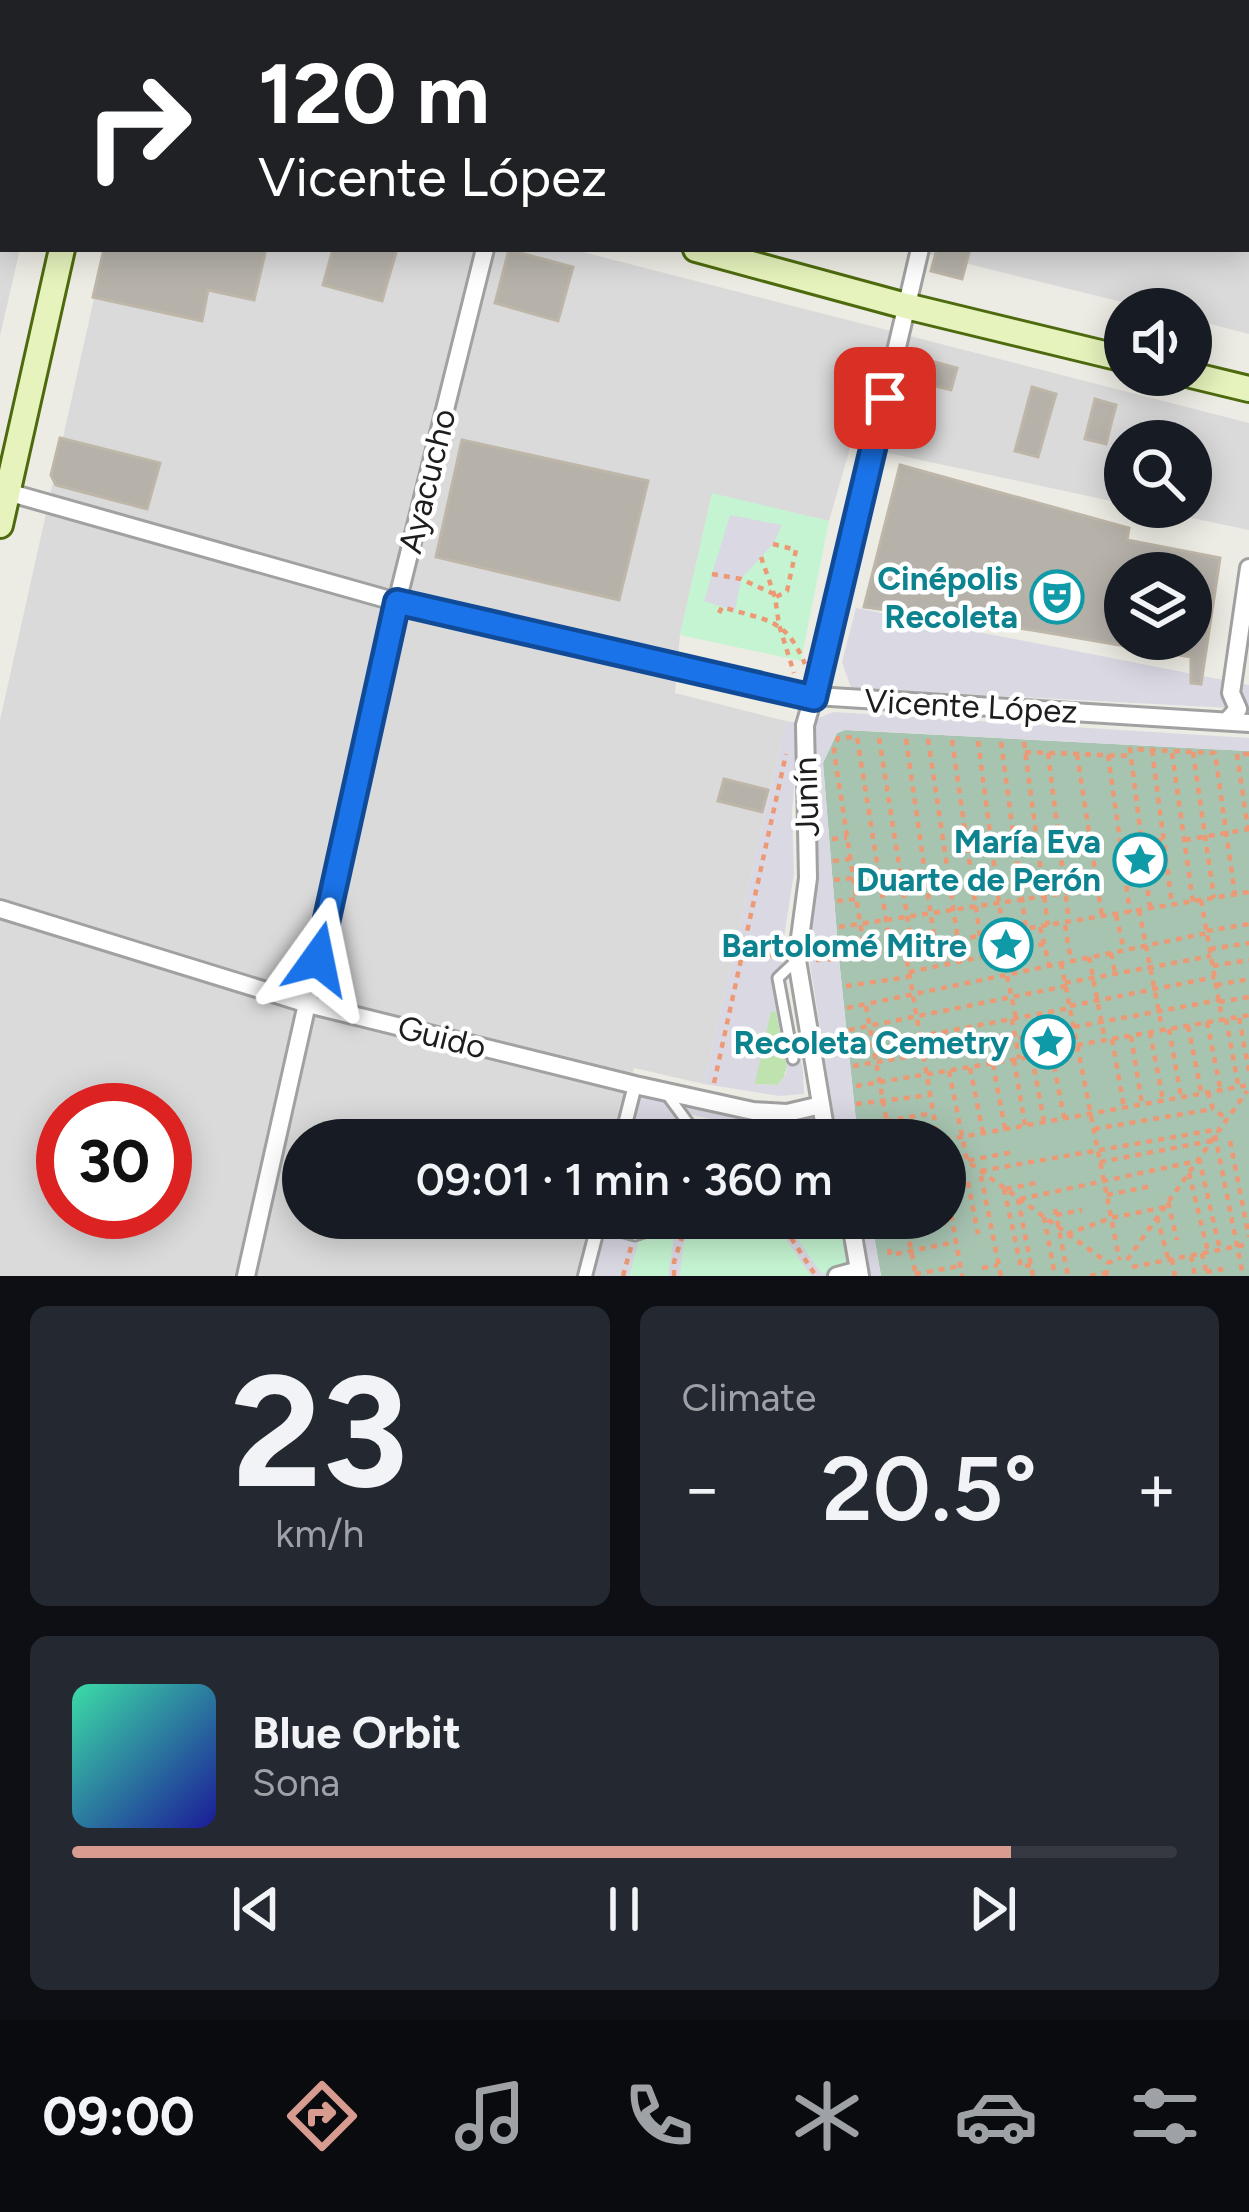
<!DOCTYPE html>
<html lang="en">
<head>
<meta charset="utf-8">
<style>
	body { margin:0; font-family:Figtree,sans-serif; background:#242831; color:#f1f3f6; height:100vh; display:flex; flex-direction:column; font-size:45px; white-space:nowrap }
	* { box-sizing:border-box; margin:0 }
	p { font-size:39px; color:#9ea1a6 }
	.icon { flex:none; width:66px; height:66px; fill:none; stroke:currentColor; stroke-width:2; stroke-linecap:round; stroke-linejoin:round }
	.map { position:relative; height:1276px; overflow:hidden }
	.panel { display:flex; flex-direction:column; gap:30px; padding:30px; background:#0d0f14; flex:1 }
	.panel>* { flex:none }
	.banner { position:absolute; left:0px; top:0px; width:1251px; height:252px; box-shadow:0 6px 30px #0003; background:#202124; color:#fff; overflow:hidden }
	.tools { position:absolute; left:1104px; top:288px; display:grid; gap:24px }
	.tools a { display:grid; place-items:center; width:108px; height:108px; border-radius:50%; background:#171b24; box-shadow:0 6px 30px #0003; font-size:60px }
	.speed { position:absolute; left:36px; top:1083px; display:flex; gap:24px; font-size:60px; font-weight:700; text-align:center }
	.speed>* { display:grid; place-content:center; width:156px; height:156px; border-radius:50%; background:#171b24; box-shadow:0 6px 30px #0003; line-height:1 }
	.speed .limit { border:18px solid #d22; background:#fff; color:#111 }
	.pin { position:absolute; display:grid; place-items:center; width:102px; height:102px; color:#fff; margin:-51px; border-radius:24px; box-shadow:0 6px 18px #0006 }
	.me { position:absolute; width:132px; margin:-66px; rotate:12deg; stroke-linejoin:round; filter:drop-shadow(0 0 9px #0008) }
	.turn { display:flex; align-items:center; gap:42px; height:252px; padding:0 60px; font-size:54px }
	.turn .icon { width:156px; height:156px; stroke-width:2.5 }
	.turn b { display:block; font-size:84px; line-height:102px }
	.big { font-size:90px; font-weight:600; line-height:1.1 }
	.panel .card { flex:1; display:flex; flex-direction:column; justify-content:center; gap:18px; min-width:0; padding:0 42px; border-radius:18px; background:#242831 }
	.panel .dial { align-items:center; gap:0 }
	.dial b { font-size:156px; line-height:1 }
	.song { display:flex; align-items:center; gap:36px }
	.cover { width:144px; height:144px; border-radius:18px; background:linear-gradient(135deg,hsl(160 70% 55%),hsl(240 70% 35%)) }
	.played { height:12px; border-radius:6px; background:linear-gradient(90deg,#d79c8f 85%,#363941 85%) }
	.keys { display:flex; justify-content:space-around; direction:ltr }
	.heat { display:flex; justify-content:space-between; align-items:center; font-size:66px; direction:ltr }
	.panel .tiles { flex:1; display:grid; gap:30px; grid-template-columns:1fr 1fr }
	.card:last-child { grid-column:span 2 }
	.trip { position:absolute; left:282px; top:1119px; width:684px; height:120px; border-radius:60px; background:#171b24; box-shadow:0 6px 30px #0003; font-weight:600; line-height:120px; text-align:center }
	.tabs { display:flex; height:192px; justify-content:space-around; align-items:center; background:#090b0e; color:#9ea1a6 }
	.tabs .icon { width:84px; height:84px }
	.tabs .current { color:#d79c8f }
	.tabs b { font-size:54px; color:#f1f3f6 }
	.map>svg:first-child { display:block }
	.residential { fill:#dbdada; fill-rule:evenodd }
	.grass { fill:#bee3ae }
	.cemetery { fill:#a7c4b1 }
	.park { fill:#c4f4d1 }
	.plaza { fill:#dad8e3; fill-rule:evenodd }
	.building { fill:#b6b2aa; stroke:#beb6a8; stroke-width:3 }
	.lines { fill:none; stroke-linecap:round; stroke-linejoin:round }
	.service-casing { stroke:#a1a1a1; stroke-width:15 }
	.pedestrian-casing { stroke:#a1a1a1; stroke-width:18 }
	.minor-casing { stroke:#a1a1a1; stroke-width:22 }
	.secondary-casing { stroke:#4e6a0e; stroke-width:30 }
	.path { stroke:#ed9975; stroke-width:4.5; stroke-dasharray:6 6; stroke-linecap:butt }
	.service { stroke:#fff; stroke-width:9 }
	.pedestrian { stroke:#fff; stroke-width:12 }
	.minor { stroke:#fff; stroke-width:16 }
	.secondary { stroke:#e6f3bc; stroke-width:24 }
	.route-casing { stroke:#114b97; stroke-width:30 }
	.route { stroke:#1a73e8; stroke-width:21 }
	.labels { text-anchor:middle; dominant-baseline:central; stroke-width:9; stroke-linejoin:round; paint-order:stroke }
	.street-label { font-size:33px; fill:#1d1d1d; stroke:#fff }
	.culture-label { font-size:33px; font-weight:bold; fill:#0d838f; stroke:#fff; text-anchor:end }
</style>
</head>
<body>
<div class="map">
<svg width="1249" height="1276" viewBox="0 0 1249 1276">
	<rect width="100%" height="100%" fill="#edece4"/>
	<path class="residential" d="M0 0H76L75 3H3V249H20L0 336Z
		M154 0H1249V334L1191 319V309H1150L908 249H1248V3H154Z
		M105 249H571L1249 423V530L1140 507H1191V441H1125V504L851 445 829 521 712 494 680 635 675 693 786 721 704 1084 634 1068 614 1140H303V1218H592L576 1276H0V720ZM63 1110H165V1212H63Z"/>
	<path class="grass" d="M770 1011H776L787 1066 783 1080 777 1085 754 1084Z"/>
	<path class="cemetery" d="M845 730 1249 751V1276H881L871 1218H945V1140H858L839 959 823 763 837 733Z"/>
	<path class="park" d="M712 493 829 521 801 661 680 635Z
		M600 1218H850L860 1276H585Z"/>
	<path class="plaza" d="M730 515 782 525 773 544 741 579 735 611 704 601Z
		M856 608 1249 685V709L851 688 842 662Z
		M833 712 1249 738V751L845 730 837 733 823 763 839 959 858 1140H838L808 952 819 876 811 732 817 719Z
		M786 721 799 723 792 813 794 873 781 957 803 1071 804 1094 780 1096 704 1084ZM771 1011 776 1012 787 1066 786 1074 777 1085 755 1084Z
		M634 1092 745 1119 795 1118 803 1122 811 1140H753L745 1127 689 1114 700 1127 719 1140H694L673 1119 667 1140H621Z
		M600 1218H645V1224L662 1218H712L690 1228 683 1246 680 1276H668L675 1230 639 1241 629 1276H585Z
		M771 1218H783L822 1274 846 1265 840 1218H871L881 1276H811Z"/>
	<path class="building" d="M104 249H266L254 300 208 290 202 321 93 297Z
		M333 249H397L382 301 323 285Z
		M937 249H970L962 279 931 271Z
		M509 250 573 267 558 321 495 303Z
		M920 358 957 368 951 390 903 378 906 365Z
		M1032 387 1056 394 1038 457 1015 451Z
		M1095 399 1116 405 1106 444 1085 439Z
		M60 438 160 463 147 509 56 485 51 475Z
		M462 440 648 481 619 600 436 557Z
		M900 465 1129 528 1127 540 1220 558 1201 684 1191 683V657L1137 648 1138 639H1191V573H1125V646L1032 630 864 607Z
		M724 779 768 790 762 812 718 801Z"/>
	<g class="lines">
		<g class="service-casing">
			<path id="service" d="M793 1059 778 978 797 960
				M666 1093 688 1123 707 1140
				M598 1225 635 1235 685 1218"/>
		</g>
		<g class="pedestrian-casing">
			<path id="pedestrian" d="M621 1140 635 1085
				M585 1276 600 1218"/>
		</g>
		<g class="minor-casing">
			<path id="minor" d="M544 3 545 0
				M981 3 982 0
				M0 68 3 69
				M0 490 397 602 799 695 1249 723
				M1228 720 1238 709 1231 693 1249 568
				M0 909 308 1004 635 1085 753 1111 787 1113 821 1105
				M827 1140 797 960 808 878 805 725 821 671 920 249
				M850 1218 860 1276
				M246 1276 397 602 485 249
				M837 1276 859 1270"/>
		</g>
		<g class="secondary-casing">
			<path id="secondary" d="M115 3V0
				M696 249 906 306 1125 359
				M1191 375 1249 389
				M0 525 62 249"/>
		</g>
		<path class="path" d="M773 544 796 550 787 591 776 597
			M761 557 775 597 779 625 794 673
			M712 574 741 579 774 594
			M719 613 722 607C767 621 785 617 805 664
			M879 738 912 947
			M906 739 935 944
			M928 739 958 940
			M952 740 980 936
			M978 741 1003 933
			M1001 742 1026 929
			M1024 742 1048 925
			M1152 750 1172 905
			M1025 752 1131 756
			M1193 752 1214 898
			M1048 753 1069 921
			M1172 753 1193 902
			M1077 754 1102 916
			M1249 754H1237L1249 837
			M1108 755 1130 912
			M832 839 847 838
			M1185 840 1249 829
			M1120 843 1163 840
			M833 861 850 859
			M834 880 853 878
			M1201 900 1222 1019
			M837 901 856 899
			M1150 908 1130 749 1215 753 1235 895
			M1139 910 1162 1028
			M1116 915 1124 950
			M1065 925 1071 961
			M839 927 1098 888
			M1040 927 1049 965
			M1207 931 1249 924
			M905 949 938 1140
			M1210 949 1249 943
			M745 950 781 957
			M1111 953 1115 973
			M865 955 834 751 838 738 857 737 891 951
			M1089 957 1105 1040
			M816 960 839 959 1249 892
			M1061 963 1119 1258
			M1213 966 1249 960
			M909 972 1044 944
			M1007 976 1016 1018
			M1065 983 1211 956
			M1216 985 1249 979
			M846 986 909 977
			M1219 1002 1249 997
			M866 1006 890 1140
			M1070 1006 1215 977
			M847 1008 1207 933
			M1239 1018 1249 1071
			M1012 1019 1019 1059
			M1226 1019 1238 1084
			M1207 1022 1220 1087
			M1188 1026 1201 1091
			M1074 1027 1219 1000
			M1169 1029 1181 1097
			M849 1030 1066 986
			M1150 1032 1163 1100
			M1131 1036 1142 1104
			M1112 1039 1124 1108
			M895 1041 1070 1008
			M1077 1045 1249 1015
			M852 1047 873 1044
			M1052 1054 1064 1118
			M1032 1057 1044 1122
			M1014 1060 1025 1125
			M993 1064 1005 1129
			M853 1066 1074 1029
			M970 1068 983 1133
			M949 1071 967 1161 1108 1263
			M714 1083 786 754
			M856 1086 1078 1049
			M1208 1092 1213 1109 1227 1119
			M856 1104 930 1095
			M862 1125 933 1113
			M1094 1129 1213 1109
			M1215 1135 1243 1276
			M661 1140 666 1118
			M907 1140 937 1135
			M945 1140 1249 1085
			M1230 1141 1249 1237
			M1199 1158 1220 1250
			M1100 1162 1211 1141
			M945 1165 1013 1152
			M1189 1173 1208 1252
			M945 1179 962 1276
			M968 1182 978 1234
			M1004 1189 1021 1267 1031 1265
			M1006 1189 1036 1183
			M1107 1195 1152 1186
			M1018 1199 1033 1276
			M1020 1199 1197 1161
			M1168 1202 1177 1240
			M1055 1209 1068 1276
			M1056 1215 1082 1210
			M1044 1217 1055 1276
			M1157 1217 1168 1258
			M778 1218 816 1276
			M905 1218 916 1276
			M869 1234 952 1221
			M1067 1234 1111 1218 1165 1207
			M889 1249 890 1255 956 1242
			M1202 1253 1207 1276
			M1191 1256 1195 1276
			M1172 1259 1175 1276
			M1127 1260 1247 1091
			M1132 1267 1249 1244
			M982 1268 998 1265
			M1206 1272 1221 1269 1222 1276
			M915 1274 960 1266
			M623 1276 631 1247
			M674 1276V1262L683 1234
			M1001 1276 980 1171 1220 1129
			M1090 1276 1105 1273
			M1106 1276 1108 1263 1121 1258"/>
		<use href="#service" class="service"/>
		<use href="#pedestrian" class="pedestrian"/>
		<use href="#minor" class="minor"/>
		<use href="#secondary" class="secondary"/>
	</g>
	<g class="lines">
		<g class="route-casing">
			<path id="route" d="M318 959 397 602 814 698 885 398"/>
		</g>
		<use href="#route" class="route"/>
	</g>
	<defs>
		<g id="theatre-ring" transform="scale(2.7)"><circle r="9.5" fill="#fff" stroke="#0f9aa8" stroke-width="1.5"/><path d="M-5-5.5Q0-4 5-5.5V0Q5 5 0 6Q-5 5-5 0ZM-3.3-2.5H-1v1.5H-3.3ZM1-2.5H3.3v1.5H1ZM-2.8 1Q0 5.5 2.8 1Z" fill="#0f9aa8"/></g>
		<g id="sight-ring" transform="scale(2.7)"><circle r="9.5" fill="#fff" stroke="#0f9aa8" stroke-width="1.5"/><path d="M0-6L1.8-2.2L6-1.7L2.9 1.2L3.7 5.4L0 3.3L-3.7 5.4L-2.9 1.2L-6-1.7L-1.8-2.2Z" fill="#0f9aa8"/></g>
	</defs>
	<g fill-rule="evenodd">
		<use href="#theatre-ring" x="1057" y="597"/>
		<use href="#sight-ring" x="1140" y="860"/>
		<use href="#sight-ring" x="1006" y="945"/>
		<use href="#sight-ring" x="1048" y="1042"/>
	</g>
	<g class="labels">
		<g class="street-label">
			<text transform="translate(427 481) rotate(-76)">Ayacucho</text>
			<text transform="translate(971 706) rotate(3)">Vicente López</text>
			<text transform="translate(806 797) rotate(-92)">Junín</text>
			<text transform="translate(442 1037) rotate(14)">Guido</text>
		</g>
		<g class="culture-label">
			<text x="1018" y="578">Cinépolis<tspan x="1018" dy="38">Recoleta</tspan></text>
			<text x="1101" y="841">María Eva<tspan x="1101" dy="38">Duarte de Perón</tspan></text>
			<text x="967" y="945">Bartolomé Mitre</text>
			<text x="1009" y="1042">Recoleta Cemetry</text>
		</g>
	</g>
</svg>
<div class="tools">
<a><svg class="icon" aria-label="sound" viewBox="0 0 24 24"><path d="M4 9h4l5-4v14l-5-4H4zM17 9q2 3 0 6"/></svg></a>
<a><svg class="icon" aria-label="search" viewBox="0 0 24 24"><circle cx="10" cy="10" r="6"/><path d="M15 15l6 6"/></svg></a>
<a><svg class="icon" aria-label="layers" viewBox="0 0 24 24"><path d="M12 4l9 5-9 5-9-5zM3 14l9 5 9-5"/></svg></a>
</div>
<div class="speed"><div class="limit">30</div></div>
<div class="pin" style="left:885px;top:398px;background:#d93025"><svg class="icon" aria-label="arrive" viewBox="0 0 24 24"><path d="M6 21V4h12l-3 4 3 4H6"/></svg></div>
<svg class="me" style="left:318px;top:959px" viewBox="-20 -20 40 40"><path d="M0-17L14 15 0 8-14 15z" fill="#1a73e8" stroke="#fff" stroke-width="4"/></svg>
<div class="trip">09:01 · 1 min · 360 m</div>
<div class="banner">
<div class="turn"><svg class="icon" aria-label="right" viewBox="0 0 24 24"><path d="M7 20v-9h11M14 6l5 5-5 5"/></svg><div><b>120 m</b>Vicente López</div></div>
</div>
</div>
<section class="panel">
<div class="tiles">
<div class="card dial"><b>23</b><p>km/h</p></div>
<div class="card"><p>Climate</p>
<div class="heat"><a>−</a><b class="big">20.5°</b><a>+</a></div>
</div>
<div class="card">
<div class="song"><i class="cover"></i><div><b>Blue Orbit</b><p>Sona</p></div></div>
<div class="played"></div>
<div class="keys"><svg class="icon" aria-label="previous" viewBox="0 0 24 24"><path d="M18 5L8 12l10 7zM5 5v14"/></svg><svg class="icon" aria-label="pause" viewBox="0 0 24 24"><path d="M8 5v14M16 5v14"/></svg><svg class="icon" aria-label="next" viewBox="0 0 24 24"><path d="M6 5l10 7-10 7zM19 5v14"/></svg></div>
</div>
</div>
</section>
<nav class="tabs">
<b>09:00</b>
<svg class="icon current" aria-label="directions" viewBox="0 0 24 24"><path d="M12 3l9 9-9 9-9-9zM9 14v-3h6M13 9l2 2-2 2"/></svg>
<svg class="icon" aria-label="music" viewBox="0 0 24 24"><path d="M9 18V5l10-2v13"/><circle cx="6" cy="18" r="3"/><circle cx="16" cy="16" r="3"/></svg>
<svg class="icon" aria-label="phone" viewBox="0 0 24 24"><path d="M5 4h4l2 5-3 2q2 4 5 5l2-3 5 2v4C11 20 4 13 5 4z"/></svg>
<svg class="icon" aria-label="climate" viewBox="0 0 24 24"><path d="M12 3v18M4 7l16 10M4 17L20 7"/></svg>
<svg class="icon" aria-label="car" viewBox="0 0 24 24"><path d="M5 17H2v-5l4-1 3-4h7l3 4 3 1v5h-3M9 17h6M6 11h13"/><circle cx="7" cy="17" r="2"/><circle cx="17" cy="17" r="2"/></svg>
<svg class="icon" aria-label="filters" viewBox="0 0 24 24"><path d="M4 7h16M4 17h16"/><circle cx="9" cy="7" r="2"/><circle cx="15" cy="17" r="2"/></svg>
</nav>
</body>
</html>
